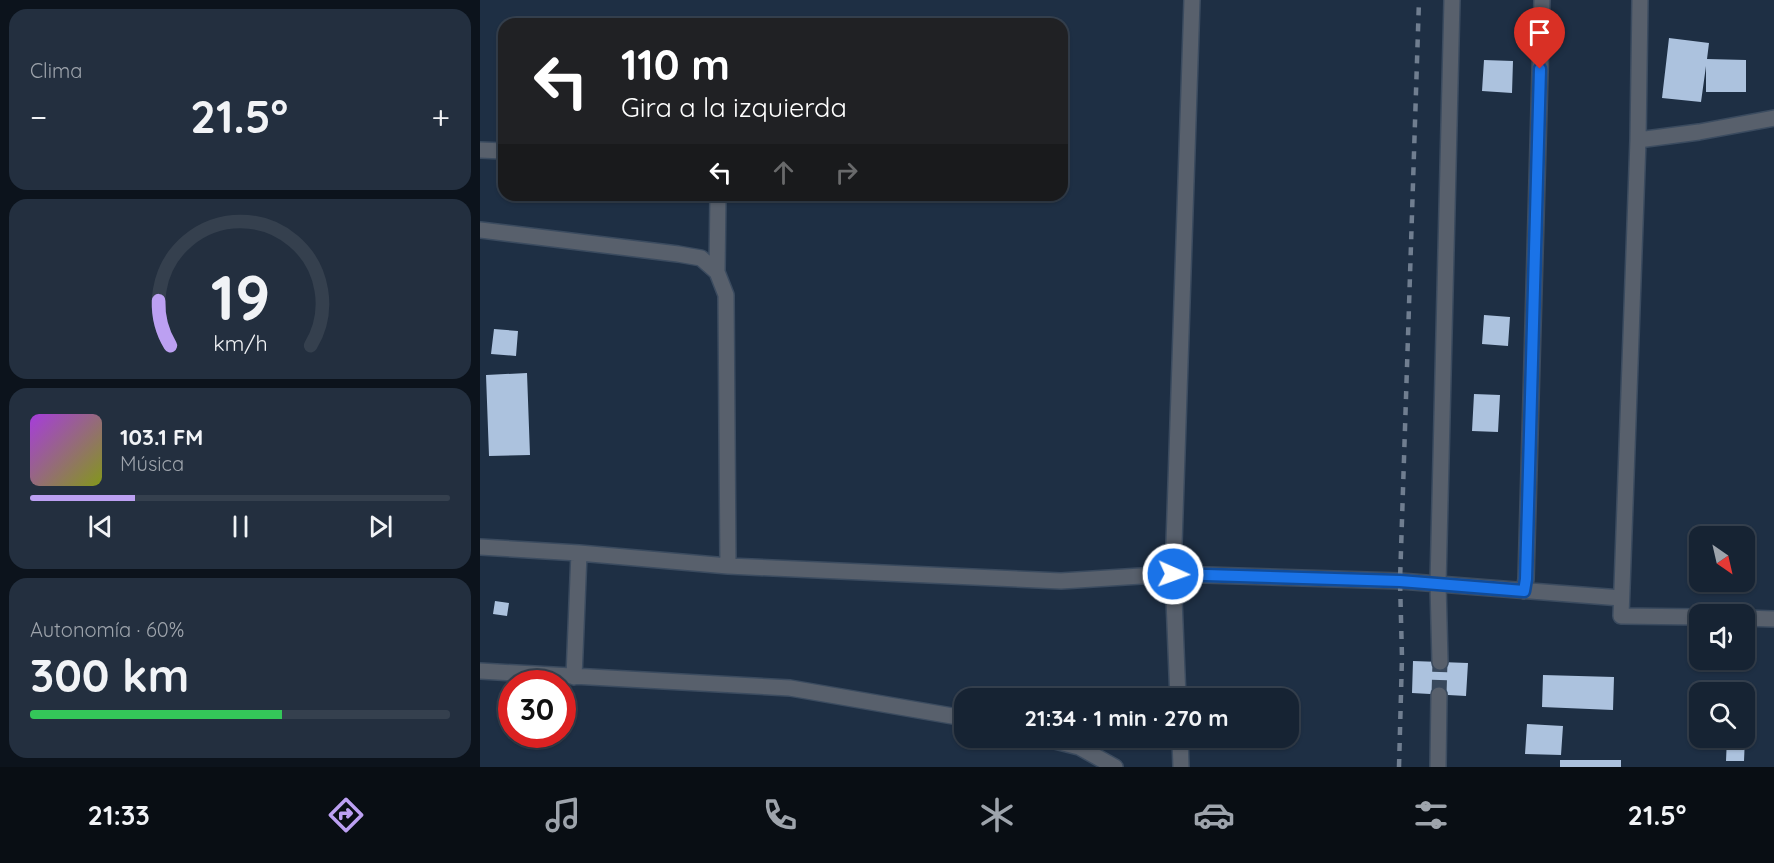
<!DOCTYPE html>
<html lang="es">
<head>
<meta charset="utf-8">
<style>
	body { margin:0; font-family:Quicksand,sans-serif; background:#232f3f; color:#f1f3f6; height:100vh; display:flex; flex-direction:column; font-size:22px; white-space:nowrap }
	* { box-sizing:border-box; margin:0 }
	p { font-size:20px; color:#9ea4ac }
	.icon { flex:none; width:33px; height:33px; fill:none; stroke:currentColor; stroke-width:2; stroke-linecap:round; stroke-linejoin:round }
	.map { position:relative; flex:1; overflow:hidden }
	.sheet { display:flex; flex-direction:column; gap:9px; padding:9px; background:#0c131c; width:480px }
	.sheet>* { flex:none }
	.top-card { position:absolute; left:18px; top:18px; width:570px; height:183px; border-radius:18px; box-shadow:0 2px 4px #0004,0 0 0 2px #35404e; background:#202124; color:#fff; overflow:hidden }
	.needle { width:39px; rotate:146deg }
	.fabs { position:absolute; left:1209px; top:526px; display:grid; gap:12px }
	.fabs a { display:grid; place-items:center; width:66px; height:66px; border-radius:12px; background:#162333; box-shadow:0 2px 4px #0004,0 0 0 2px #35404e; font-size:30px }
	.speed { position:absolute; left:18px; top:670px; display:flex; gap:12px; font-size:30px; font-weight:700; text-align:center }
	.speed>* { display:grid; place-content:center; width:78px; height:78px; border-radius:50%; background:#162333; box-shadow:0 2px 4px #0004,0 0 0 2px #35404e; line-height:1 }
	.speed .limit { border:9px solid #d22; background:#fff; color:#111 }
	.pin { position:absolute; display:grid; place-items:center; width:51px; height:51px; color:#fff; margin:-62px -26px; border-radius:50% 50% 50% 0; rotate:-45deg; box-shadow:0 0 6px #0007 }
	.pin .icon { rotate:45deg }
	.me { position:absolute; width:66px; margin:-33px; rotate:92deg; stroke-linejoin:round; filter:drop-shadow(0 0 4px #0008) }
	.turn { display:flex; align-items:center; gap:21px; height:126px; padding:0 24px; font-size:27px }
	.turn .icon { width:78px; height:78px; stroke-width:2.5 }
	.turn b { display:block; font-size:42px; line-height:51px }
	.lanes { display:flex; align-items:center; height:57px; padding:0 24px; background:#0003; justify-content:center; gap:30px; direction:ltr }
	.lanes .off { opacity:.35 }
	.big { font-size:45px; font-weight:700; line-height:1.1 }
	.sheet .tile { flex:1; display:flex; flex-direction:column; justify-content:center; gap:9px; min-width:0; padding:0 21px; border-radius:18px; background:#232f3f }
	.sheet .dial { align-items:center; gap:0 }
	.dial svg { height:156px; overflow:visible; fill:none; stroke:#35404e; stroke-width:7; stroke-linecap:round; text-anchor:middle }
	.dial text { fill:#f1f3f6; stroke:none }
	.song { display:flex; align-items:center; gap:18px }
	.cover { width:72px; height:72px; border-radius:9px; background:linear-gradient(135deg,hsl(280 70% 55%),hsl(70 70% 35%)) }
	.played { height:6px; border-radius:3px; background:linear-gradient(90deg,#bca0f2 25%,#35404e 25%) }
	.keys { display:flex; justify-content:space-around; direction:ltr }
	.heat { display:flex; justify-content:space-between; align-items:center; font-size:33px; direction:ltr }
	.charge { height:9px; border-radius:4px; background:linear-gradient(90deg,#34c759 60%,#35404e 0) }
	.trip { position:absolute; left:474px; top:688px; width:345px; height:60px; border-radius:18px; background:#162333; box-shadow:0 2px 4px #0004,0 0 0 2px #35404e; font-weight:700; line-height:60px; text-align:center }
	.tab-bar { display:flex; height:96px; justify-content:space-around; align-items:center; background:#090e14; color:#9ea4ac }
	.tab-bar .icon { width:42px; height:42px }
	.tab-bar .on { color:#bca0f2 }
	.tab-bar b { font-size:27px; color:#f1f3f6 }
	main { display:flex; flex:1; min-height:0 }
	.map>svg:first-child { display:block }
	.building { fill:#acc2de }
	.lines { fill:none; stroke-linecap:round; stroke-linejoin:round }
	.minor-tunnel { stroke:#39495d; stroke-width:15; stroke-dasharray:15 8; stroke-linecap:butt }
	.minor-casing { stroke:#3b4b5f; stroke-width:18 }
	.minor { stroke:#58606c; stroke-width:15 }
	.rail { stroke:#707e90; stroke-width:4.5; stroke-dasharray:8 8; stroke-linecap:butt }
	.route-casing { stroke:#114b97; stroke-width:15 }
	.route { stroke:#1a73e8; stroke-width:10 }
</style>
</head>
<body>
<main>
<section class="sheet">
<div class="tile"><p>Clima</p>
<div class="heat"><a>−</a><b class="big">21.5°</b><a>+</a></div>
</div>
<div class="tile dial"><svg viewBox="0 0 100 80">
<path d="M14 69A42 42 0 1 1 86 69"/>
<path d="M14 69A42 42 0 0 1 8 46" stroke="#bca0f2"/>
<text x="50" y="56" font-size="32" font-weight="700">19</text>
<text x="50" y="72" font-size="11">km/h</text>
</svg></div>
<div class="tile">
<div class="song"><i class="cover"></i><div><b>103.1 FM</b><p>Música</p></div></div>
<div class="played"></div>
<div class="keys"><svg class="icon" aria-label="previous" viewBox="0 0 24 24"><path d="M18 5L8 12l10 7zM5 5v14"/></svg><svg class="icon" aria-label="pause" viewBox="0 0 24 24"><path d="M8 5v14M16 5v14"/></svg><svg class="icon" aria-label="next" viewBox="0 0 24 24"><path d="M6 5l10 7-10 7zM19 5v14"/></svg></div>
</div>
<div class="tile"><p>Autonomía · 60%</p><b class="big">300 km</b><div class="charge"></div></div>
</section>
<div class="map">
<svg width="1294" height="767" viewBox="0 0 1294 767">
	<rect width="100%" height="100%" fill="#1e2f44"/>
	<path class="building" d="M1189 38 1229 43 1227 59 1266 60V92H1226V66L1221 102 1182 98Z
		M1004 60 1033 61 1032 93 1002 91Z
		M1004 315 1030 317 1028 346 1002 344Z
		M14 329 38 331 36 356 11 354Z
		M47 373 50 455 9 456 6 375Z
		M994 394 1020 395 1018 432 992 431Z
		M15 601 29 603 27 616 13 614Z
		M933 661 988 663 986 696 932 693Z
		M1063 675 1134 677 1133 710 1062 707Z
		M1047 724 1083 726 1081 755 1045 754Z
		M1247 738H1265L1264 761H1246Z
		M1080 760H1141V767H1080Z"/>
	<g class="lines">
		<path class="minor-tunnel" d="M959 695 960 662"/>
		<g class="minor-casing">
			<path id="minor" d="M1160 0 1158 140 1141 616 1220 617
				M1158 140 1219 132 1294 118
				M0 150 24 151
				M238 195 237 272 246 295 248 566
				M0 230 198 254 221 258 237 272
				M0 547 99 553
				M1044 591 1046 579 1062 0
				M1264 618 1294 619
				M960 662 958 584 972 0
				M0 671 310 688 484 718
				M94 677 99 553 248 566 581 581 693 574 920 581 1141 598
				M698 699 693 574 712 0
				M563 738 599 747 635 767
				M700 738 701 767
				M958 767 959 695"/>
		</g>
		<use href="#minor" class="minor"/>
		<path class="rail" d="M919 767 922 657 920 581 939 0"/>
	</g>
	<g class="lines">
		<g class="route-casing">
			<path id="route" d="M693 574 920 581 1044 591 1046 579 1060 69"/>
		</g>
		<use href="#route" class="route"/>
	</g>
</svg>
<div class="fabs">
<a><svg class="needle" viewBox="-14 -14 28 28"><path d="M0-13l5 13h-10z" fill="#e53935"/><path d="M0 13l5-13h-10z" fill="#9ea4ac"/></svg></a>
<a><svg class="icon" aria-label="sound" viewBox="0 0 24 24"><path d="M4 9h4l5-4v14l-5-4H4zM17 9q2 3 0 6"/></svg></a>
<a><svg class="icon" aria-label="search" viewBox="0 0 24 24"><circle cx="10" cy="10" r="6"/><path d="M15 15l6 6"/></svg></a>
</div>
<div class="speed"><div class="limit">30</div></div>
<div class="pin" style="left:1060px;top:69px;background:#d93025"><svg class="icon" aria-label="arrive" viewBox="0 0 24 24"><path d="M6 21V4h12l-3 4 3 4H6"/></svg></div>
<svg class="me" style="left:693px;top:574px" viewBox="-20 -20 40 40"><circle r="17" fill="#1a73e8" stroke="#fff" stroke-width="3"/><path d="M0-11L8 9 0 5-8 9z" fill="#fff"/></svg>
<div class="trip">21:34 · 1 min · 270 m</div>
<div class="top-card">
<div class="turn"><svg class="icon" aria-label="left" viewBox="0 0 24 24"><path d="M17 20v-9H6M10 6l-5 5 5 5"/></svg><div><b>110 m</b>Gira a la izquierda</div></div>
<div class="lanes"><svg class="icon" aria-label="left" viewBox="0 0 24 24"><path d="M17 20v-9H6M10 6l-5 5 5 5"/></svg><svg class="icon off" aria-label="ahead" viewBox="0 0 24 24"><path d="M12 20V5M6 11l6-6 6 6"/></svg><svg class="icon off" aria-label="right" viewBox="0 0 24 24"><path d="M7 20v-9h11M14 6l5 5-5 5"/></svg></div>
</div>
</div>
</main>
<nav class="tab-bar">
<b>21:33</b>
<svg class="icon on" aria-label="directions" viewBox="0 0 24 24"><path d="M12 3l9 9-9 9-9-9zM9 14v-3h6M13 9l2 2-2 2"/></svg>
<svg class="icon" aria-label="music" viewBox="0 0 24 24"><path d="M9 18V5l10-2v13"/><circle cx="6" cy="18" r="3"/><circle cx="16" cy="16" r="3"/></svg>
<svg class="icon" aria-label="phone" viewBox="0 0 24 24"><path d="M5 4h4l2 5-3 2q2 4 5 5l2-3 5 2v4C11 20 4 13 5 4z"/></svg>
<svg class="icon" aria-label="climate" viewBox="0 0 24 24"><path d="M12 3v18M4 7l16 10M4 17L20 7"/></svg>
<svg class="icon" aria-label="car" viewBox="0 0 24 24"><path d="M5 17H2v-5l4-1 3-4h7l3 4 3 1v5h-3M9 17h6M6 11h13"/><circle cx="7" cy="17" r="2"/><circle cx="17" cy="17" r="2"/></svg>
<svg class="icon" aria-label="filters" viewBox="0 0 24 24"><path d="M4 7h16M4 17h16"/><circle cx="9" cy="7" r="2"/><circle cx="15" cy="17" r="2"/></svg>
<b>21.5°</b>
</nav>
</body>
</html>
